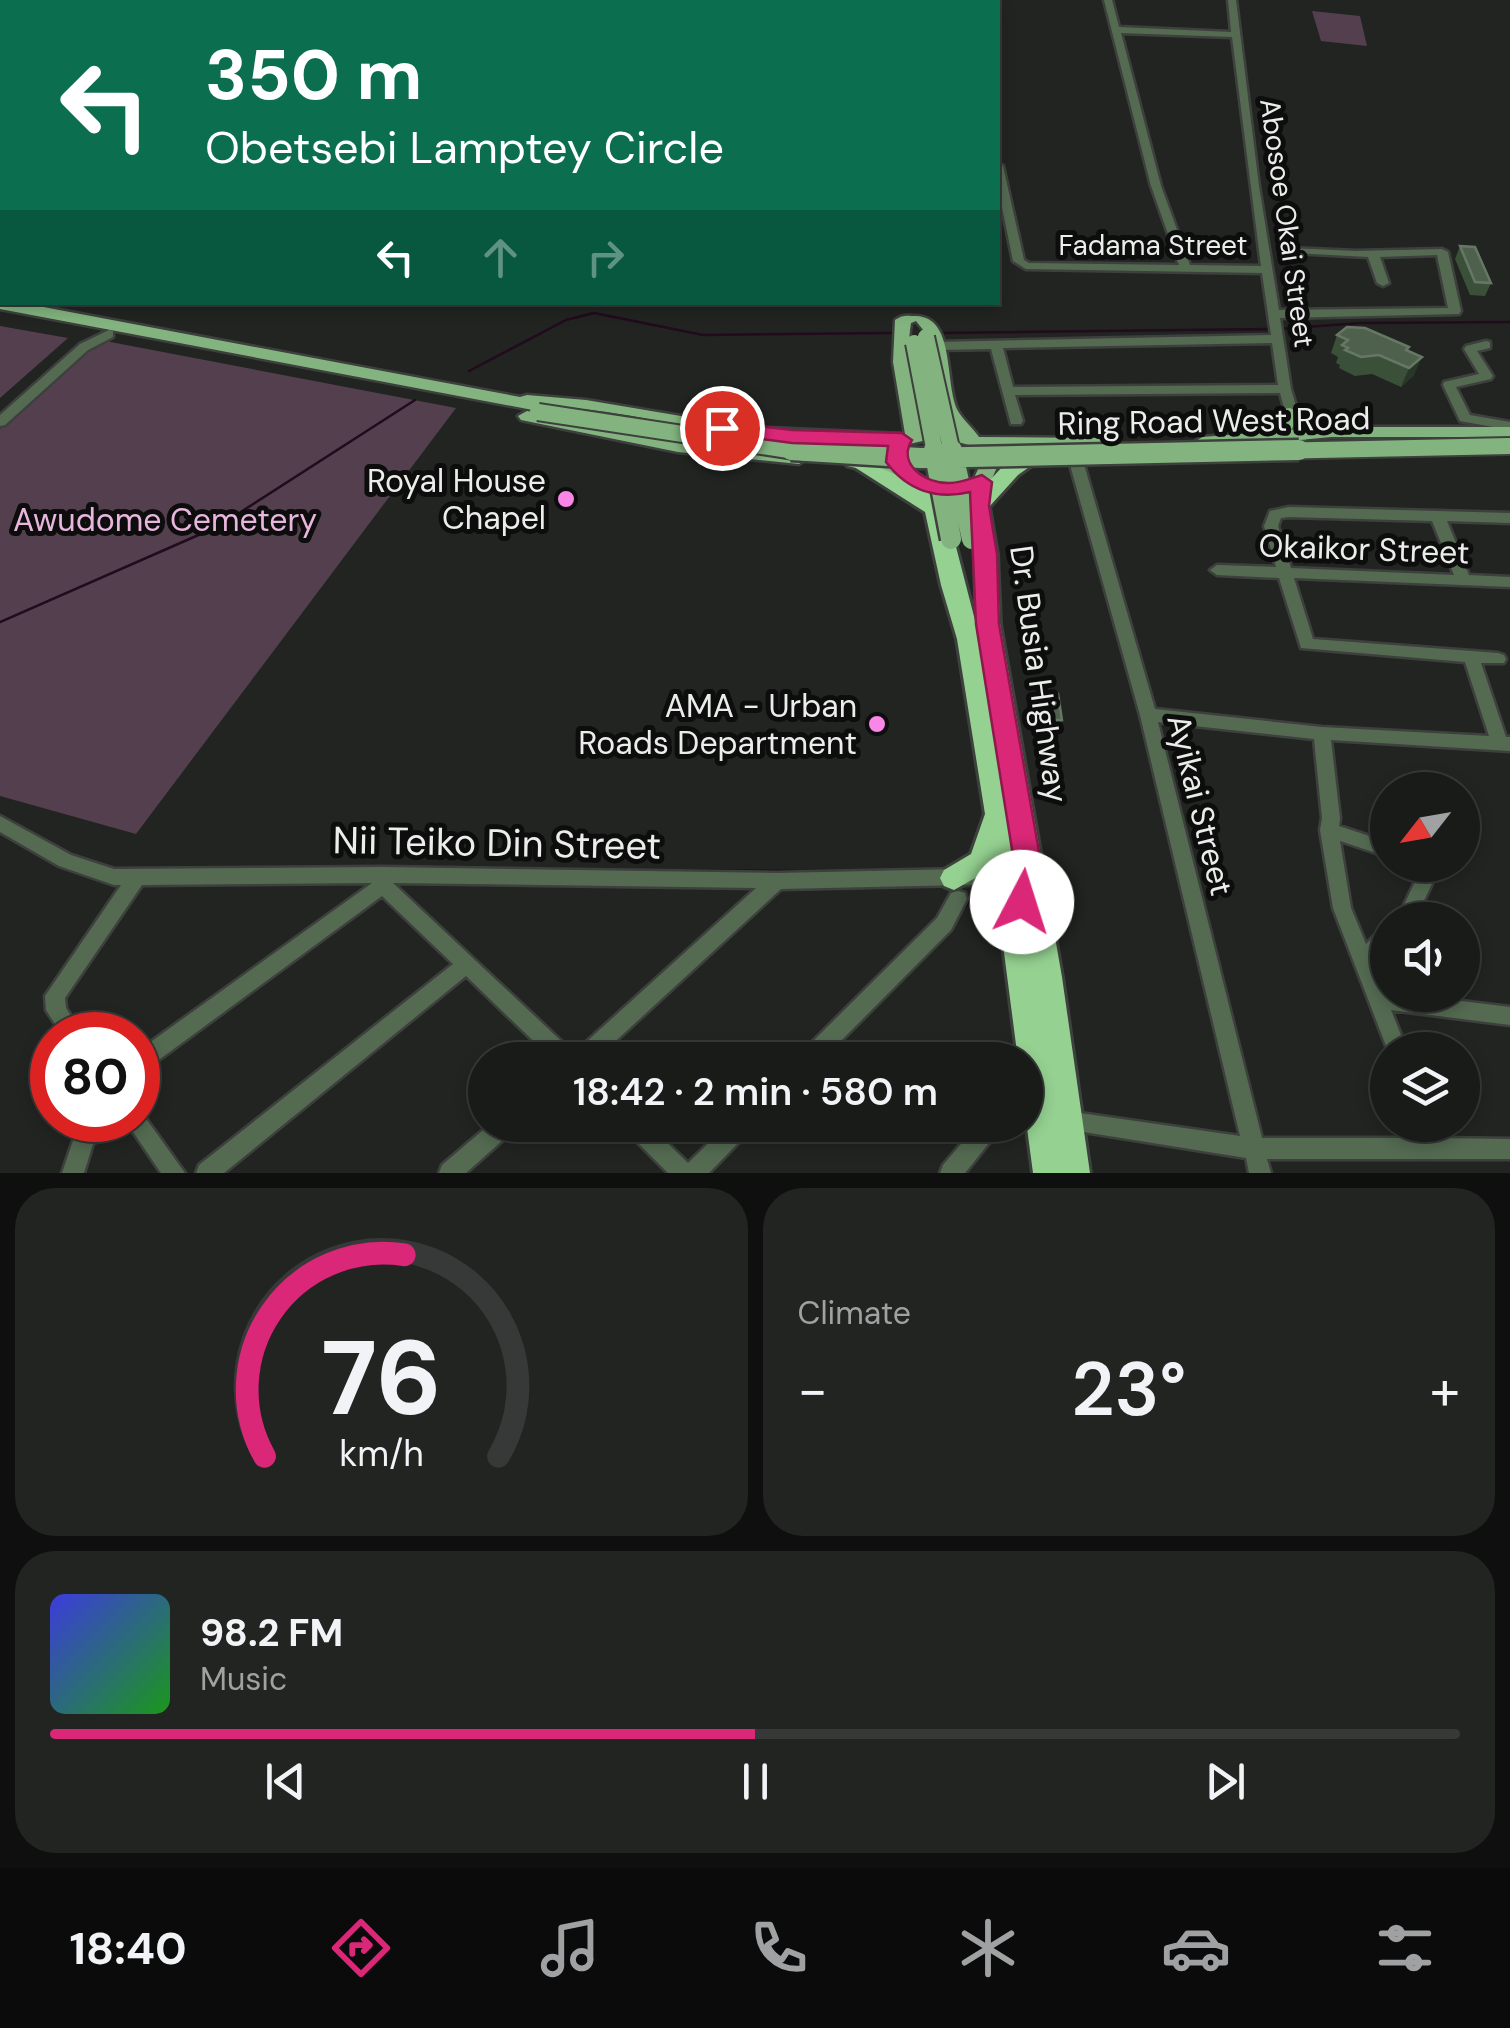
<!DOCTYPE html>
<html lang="en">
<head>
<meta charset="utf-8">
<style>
	body { margin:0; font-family:"DM Sans",sans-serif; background:#222422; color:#f1f3f6; height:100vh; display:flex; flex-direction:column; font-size:38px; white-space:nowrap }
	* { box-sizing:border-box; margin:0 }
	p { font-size:32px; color:#9fa1a2 }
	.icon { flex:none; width:55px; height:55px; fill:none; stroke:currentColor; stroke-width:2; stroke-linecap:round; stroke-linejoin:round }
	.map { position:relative; height:1173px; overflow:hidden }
	.side { display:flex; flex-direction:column; gap:15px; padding:15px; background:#0e0f0e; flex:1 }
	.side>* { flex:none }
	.top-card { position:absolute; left:0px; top:0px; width:1000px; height:305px; box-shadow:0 5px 15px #0003,0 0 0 2px #373938; background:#0b6e4f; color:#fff; overflow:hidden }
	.needle { width:65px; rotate:239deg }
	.tools { position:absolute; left:1370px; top:772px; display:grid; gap:20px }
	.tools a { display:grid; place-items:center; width:110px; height:110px; border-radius:50%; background:#191b19; box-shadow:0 5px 15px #0003,0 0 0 2px #373938; font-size:50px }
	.speed { position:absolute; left:30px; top:1012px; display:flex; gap:20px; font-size:50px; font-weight:700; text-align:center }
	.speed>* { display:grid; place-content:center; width:130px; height:130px; border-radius:50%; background:#191b19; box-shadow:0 5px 15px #0003,0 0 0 2px #373938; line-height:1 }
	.speed .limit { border:15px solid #d22; background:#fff; color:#111 }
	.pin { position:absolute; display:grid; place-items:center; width:85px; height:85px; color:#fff; margin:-42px; border:5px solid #fff; border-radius:50%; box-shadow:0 2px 10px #0007 }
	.me { position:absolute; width:110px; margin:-55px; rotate:5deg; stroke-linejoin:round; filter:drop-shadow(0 0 8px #0008) }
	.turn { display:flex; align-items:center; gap:35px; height:210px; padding:0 40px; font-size:45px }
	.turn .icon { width:130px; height:130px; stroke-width:2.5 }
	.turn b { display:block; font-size:70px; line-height:85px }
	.lanes { display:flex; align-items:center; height:95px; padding:0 40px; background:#0003; justify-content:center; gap:50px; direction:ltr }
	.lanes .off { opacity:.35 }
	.big { font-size:75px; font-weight:600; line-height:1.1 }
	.side .widget { flex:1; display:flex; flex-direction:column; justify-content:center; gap:15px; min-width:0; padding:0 35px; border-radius:40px; background:#222422 }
	.side .dial { align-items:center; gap:0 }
	.dial svg { height:260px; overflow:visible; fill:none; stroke:#373938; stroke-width:7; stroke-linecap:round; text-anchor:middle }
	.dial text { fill:#f1f3f6; stroke:none }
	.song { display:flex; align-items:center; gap:30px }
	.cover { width:120px; height:120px; border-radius:15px; background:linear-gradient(135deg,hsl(240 70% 55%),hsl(120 70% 35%)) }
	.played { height:10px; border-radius:5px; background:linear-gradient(90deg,#db2777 50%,#373938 50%) }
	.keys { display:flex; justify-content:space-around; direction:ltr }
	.heat { display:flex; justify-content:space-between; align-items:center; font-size:55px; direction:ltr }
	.side .tiles { flex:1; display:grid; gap:15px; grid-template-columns:1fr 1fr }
	.widget:last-child { grid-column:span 2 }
	.trip { position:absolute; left:468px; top:1042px; width:575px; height:100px; border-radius:50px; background:#191b19; box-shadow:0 5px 15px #0003,0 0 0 2px #373938; font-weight:600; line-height:100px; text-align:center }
	.tab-bar { display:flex; height:160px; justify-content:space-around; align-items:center; background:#0a0b0a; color:#9fa1a2 }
	.tab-bar .icon { width:70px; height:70px }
	.tab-bar .selected { color:#db2777 }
	.tab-bar b { font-size:45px; color:#f1f3f6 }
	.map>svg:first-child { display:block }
	.green { fill:#543f4f }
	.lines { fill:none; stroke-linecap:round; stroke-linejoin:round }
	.stream-far1 { stroke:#210b1d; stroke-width:2.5 }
	.stream { stroke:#210b1d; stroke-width:4 }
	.minor-casing { stroke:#3d403d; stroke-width:5 }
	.major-casing { stroke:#3d403d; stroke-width:5 }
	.highway-casing { stroke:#3d403d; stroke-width:6 }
	.minor { fill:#546b52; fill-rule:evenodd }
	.major { fill:#83b47f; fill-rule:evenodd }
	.highway { fill:#95d191; fill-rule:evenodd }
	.rail { stroke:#878987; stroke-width:2.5; stroke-dasharray:4 6; stroke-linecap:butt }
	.major-bridge-far1-casing { stroke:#3d403d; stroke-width:20; stroke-linecap:butt }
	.major-bridge-casing { stroke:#3d403d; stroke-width:25; stroke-linecap:butt }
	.major-bridge-far1 { stroke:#83b47f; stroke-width:16 }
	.major-bridge { stroke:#83b47f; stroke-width:20 }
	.wall { fill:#3b5039 }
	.shaded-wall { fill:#293728 }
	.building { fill:#4e614c; stroke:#677765; stroke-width:2.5 }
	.route { fill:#db2777; stroke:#8e194d; stroke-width:2.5 }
	.poi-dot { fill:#fa87e7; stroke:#0c0d0c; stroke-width:4 }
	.labels { text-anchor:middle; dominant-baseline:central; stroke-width:10; stroke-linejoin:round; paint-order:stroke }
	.far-street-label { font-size:28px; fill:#ebedeb; stroke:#0c0d0c }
	.street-label { font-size:32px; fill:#ebedeb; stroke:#0c0d0c }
	.poi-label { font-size:32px; fill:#ebedeb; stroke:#0c0d0c; text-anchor:end }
	.park-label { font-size:32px; fill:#e8b5dd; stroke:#0c0d0c }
	.near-street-label { font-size:38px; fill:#ebedeb; stroke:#0c0d0c }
</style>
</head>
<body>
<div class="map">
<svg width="1510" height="1173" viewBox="0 0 1510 1173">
	<rect width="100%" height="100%" fill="#212421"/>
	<path class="green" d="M1312 11 1360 16 1367 46 1321 41Z
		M0 326 68 338 0 398Z
		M100 340 456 408 136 834 0 796V429Z"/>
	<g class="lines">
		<path class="stream-far1" d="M1279 329 1360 323 1510 322
			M943 333 1271 329
			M469 371 566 320 594 313 703 335 891 333
			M0 622 219 526 415 400"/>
		<path class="stream" d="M680 871 823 872
			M958 914 983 885"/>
		<g class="minor-casing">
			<path id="minor" d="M111 0H135L131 2H109Z
				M949 0H957L958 2H950Z
				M1104 0H1112L1119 27 1231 32 1228 0H1236L1259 186 1279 310 1448 308 1437 255 1380 257 1389 283 1383 286 1377 283 1368 257 1294 253 1288 250 1290 248 1356 251 1442 249 1448 252 1461 311 1459 314 1280 318 1291 389 1309 449 1307 452 1302 453 1295 449 1280 393 1015 395 1023 421 1021 424H1011L991 349 937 350 931 346 937 342 1271 335 1262 273 1026 269 1013 261 998 188V163L1003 166 1024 260 1029 263 1179 265 1151 186ZM1121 33 1232 37 1261 266 1190 265 1161 186ZM1272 343 1278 385 1013 387 1003 348Z
				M0 15 2 16V20L0 21Z
				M109 330 113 331V337L88 350 5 425 0 426V415L80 344Z
				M1486 341 1490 342V348L1477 351 1493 376 1491 379 1456 387 1470 415 1510 422V430L1460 421 1443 385 1444 382 1479 374 1464 349 1466 346Z
				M1074 450 1081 454 1155 709 1322 727 1489 736 1465 662 1301 648 1279 578 1217 575 1210 570 1217 565 1276 567 1264 526 1270 511 1289 507 1510 513V523L1447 521 1469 575 1510 577V587L1294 578 1313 639 1498 653 1504 655 1506 659 1504 663H1481L1506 737H1510V751L1331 740 1340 818 1339 826 1388 842V857L1340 841 1351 908 1366 944 1381 929 1388 927V948L1373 962 1384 991 1388 992V995H1413L1510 1007V1025L1391 1010 1407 1050 1388 1051 1333 908 1320 830 1322 818 1314 739 1158 722 1262 1138H1416L1411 1125H1433L1437 1138 1510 1139V1159H1267L1271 1173H1249L1246 1158 1059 1128 1056 1121 1059 1114 1066 1111 1240 1136 1140 715 1067 454ZM1289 517 1432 521 1454 575 1291 568 1278 526 1281 518Z
				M0 816 71 855 114 869 383 867 777 873 1007 868 1013 871 1016 876 1013 881 1007 884 781 889 595 1060H553L466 976 224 1173H196L199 1165 453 964 382 896 145 1070 138 1073V1051L372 883 142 885 65 998 66 1008 83 1035H62L46 1010 45 996 121 885H114L59 866 0 832ZM393 883 756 888 574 1053Z
				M1417 865H1435L1437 873 1415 920H1397L1419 873Z
				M958 891 965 893 967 899 951 930 822 1060H798L801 1053 937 918 951 893Z
				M138 1111 142 1113 185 1173H161L125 1120H138Z
				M80 1120H123L120 1127 93 1144 84 1173H62Z
				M489 1125H516L512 1132 466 1173H439L442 1165Z
				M623 1125H649L688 1163 727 1125H753L749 1132 709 1173H668L627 1132Z
				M977 1125H1002L998 1132 965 1173H940L943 1165Z"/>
		</g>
		<g class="major-casing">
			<path id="major" d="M849 0H862L864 2H848Z
				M873 0H885L886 2H875Z
				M0 299 2 302H17L520 397 527 395 586 400 746 427 902 434H905L893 362 895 320C904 314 907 316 916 316 956 317 944 384 958 411 963 420 973 428 979 437L1098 438 1107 444 1098 450 991 449 997 467 989 486 957 495 931 494 913 488 899 478 847 466 844 462 853 456 890 464 886 456 891 445C842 442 792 443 744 437 700 431 571 398 538 411L0 309ZM916 321 924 331 940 411 954 429 942 426 922 430C914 395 905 359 911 323ZM941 437 972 446 979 467 974 478C947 488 917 484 904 456L909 444Z
				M1290 408 1326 427H1510V437H1331L1202 449 1193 443 1202 437 1265 432 1276 426 1284 409ZM1295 423 1305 429 1291 430Z
				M527 411 678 440 799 452 808 458 799 464 678 452 521 420 518 416Z"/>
		</g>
		<g class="highway-casing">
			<path id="highway" d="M1029 454 1039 460 1018 475 989 507 997 554 1000 624 1062 977 1090 1173H1033L1025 1113V1060H1018L993 868 954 890 944 886 940 878 944 870 971 854 985 814 957 639 941 585 925 512 848 463 858 457 913 483 922 478 929 480 947 512 977 628 975 554 967 506 972 482 982 475 991 479 1004 465Z"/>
		</g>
		<use href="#minor" class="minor"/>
		<use href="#major" class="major"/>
		<use href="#highway" class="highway"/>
		<path class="rail" d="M211 2 227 0"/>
		<g class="major-bridge-far1-casing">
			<path id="major-bridge-far1" d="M926 337 952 453
				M914 343 935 453
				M538 412 808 453
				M1176 453 1510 446"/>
		</g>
		<g class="major-bridge-casing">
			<path id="major-bridge" d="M791 450 920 458 1299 450
				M934 450 951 539
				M952 450 972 539"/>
		</g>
		<use href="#major-bridge-far1" class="major-bridge-far1"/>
		<use href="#major-bridge" class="major-bridge"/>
	</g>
	<path class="wall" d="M1460 246 1491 283 1485 296 1470 295 1455 259Z
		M1337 335 1409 347 1408 351 1414 375 1401 387 1372 374 1355 376 1339 368 1340 365 1336 363 1338 357 1331 353Z
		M1038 694 1062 720 1060 730H1041L1036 704Z"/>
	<path class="shaded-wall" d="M1422 357 1414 375 1401 387 1409 368Z"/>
	<path class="building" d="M2 197V244H0V199Z
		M1460 246 1475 247 1491 283 1475 282Z
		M1347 327 1365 328 1409 347 1406 350 1422 357 1409 368 1379 355 1361 357 1345 350 1348 348 1342 345 1348 340 1337 335Z
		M1038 694H1058L1062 720H1043Z"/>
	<path class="route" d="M722 422 792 430 902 433 912 440C897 464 925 484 950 483 960 483 972 478 982 475L992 482 989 506 997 554 999 624 1041 863C1032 882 1040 894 1032 910L1022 914 1012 910C1004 893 1004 878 1014 862L976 624 970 492C936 500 907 490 886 462L888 446 792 443 715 433V424Z"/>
	<g class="poi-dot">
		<circle cx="566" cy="499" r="10"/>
		<circle cx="877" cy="724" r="10"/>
	</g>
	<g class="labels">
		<g class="far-street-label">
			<text transform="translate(1287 223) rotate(82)">Abosoe Okai Street</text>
			<text x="1153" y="245">Fadama Street</text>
		</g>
		<g class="street-label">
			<text transform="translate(1214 421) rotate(-1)">Ring Road West Road</text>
			<text transform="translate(1364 549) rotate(2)">Okaikor Street</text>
			<text transform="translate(1039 674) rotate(82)">Dr. Busia Highway</text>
			<text transform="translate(1200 805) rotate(76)">Ayikai Street</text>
		</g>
		<g class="poi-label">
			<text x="546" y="481">Royal House<tspan x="546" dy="37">Chapel</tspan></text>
			<text x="857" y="706">AMA - Urban<tspan x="857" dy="37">Roads Department</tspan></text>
		</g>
		<g class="park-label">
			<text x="165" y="520">Awudome Cemetery</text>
		</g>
		<g class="near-street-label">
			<text transform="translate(497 843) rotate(1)">Nii Teiko Din Street</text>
		</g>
	</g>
</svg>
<div class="tools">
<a><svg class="needle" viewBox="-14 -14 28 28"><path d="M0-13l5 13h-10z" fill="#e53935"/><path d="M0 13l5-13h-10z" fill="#9fa1a2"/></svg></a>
<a><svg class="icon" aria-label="sound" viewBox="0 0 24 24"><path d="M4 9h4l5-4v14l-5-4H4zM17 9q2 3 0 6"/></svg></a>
<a><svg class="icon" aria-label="layers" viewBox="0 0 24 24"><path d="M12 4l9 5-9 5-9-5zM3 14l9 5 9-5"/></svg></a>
</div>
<div class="speed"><div class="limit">80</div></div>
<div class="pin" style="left:722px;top:428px;background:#d93025"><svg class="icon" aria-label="arrive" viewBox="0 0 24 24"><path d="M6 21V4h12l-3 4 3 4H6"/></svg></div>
<svg class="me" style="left:1022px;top:902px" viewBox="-20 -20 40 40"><circle r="19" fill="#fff"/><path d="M0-13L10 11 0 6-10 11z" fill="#db2777"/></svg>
<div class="trip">18:42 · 2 min · 580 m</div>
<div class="top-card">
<div class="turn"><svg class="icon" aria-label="left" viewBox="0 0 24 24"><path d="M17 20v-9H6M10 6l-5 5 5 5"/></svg><div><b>350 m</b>Obetsebi Lamptey Circle</div></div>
<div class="lanes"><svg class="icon" aria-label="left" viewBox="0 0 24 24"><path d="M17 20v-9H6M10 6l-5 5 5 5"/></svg><svg class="icon off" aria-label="ahead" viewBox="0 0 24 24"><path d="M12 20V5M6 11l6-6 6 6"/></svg><svg class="icon off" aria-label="right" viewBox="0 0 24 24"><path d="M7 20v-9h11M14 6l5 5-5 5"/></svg></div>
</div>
</div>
<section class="side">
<div class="tiles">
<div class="widget dial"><svg viewBox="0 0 100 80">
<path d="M14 69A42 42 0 1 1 86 69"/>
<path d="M14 69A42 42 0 0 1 57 7" stroke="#db2777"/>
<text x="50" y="56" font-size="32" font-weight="700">76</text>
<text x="50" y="72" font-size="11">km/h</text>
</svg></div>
<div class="widget"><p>Climate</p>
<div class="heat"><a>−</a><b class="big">23°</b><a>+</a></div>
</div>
<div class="widget">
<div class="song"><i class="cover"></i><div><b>98.2 FM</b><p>Music</p></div></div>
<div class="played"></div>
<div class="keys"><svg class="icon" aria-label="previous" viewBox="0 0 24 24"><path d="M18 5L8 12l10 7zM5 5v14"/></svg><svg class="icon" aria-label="pause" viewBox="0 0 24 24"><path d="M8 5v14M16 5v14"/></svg><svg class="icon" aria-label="next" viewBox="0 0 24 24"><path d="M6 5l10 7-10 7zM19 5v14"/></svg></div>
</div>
</div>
</section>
<nav class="tab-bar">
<b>18:40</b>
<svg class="icon selected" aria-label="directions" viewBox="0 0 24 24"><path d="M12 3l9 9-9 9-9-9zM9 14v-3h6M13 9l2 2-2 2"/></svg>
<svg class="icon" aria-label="music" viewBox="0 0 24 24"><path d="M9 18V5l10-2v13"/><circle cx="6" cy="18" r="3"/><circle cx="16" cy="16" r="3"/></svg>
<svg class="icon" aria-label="phone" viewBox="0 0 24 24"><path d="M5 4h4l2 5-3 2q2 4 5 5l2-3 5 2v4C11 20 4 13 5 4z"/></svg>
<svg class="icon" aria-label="climate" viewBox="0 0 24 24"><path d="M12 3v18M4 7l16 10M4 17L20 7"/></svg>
<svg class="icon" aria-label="car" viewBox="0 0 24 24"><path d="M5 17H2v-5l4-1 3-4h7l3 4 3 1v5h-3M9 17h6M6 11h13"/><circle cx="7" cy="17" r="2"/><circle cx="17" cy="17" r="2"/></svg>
<svg class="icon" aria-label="filters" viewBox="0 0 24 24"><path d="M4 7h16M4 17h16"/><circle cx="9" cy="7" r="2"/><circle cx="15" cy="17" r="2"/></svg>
</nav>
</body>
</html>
